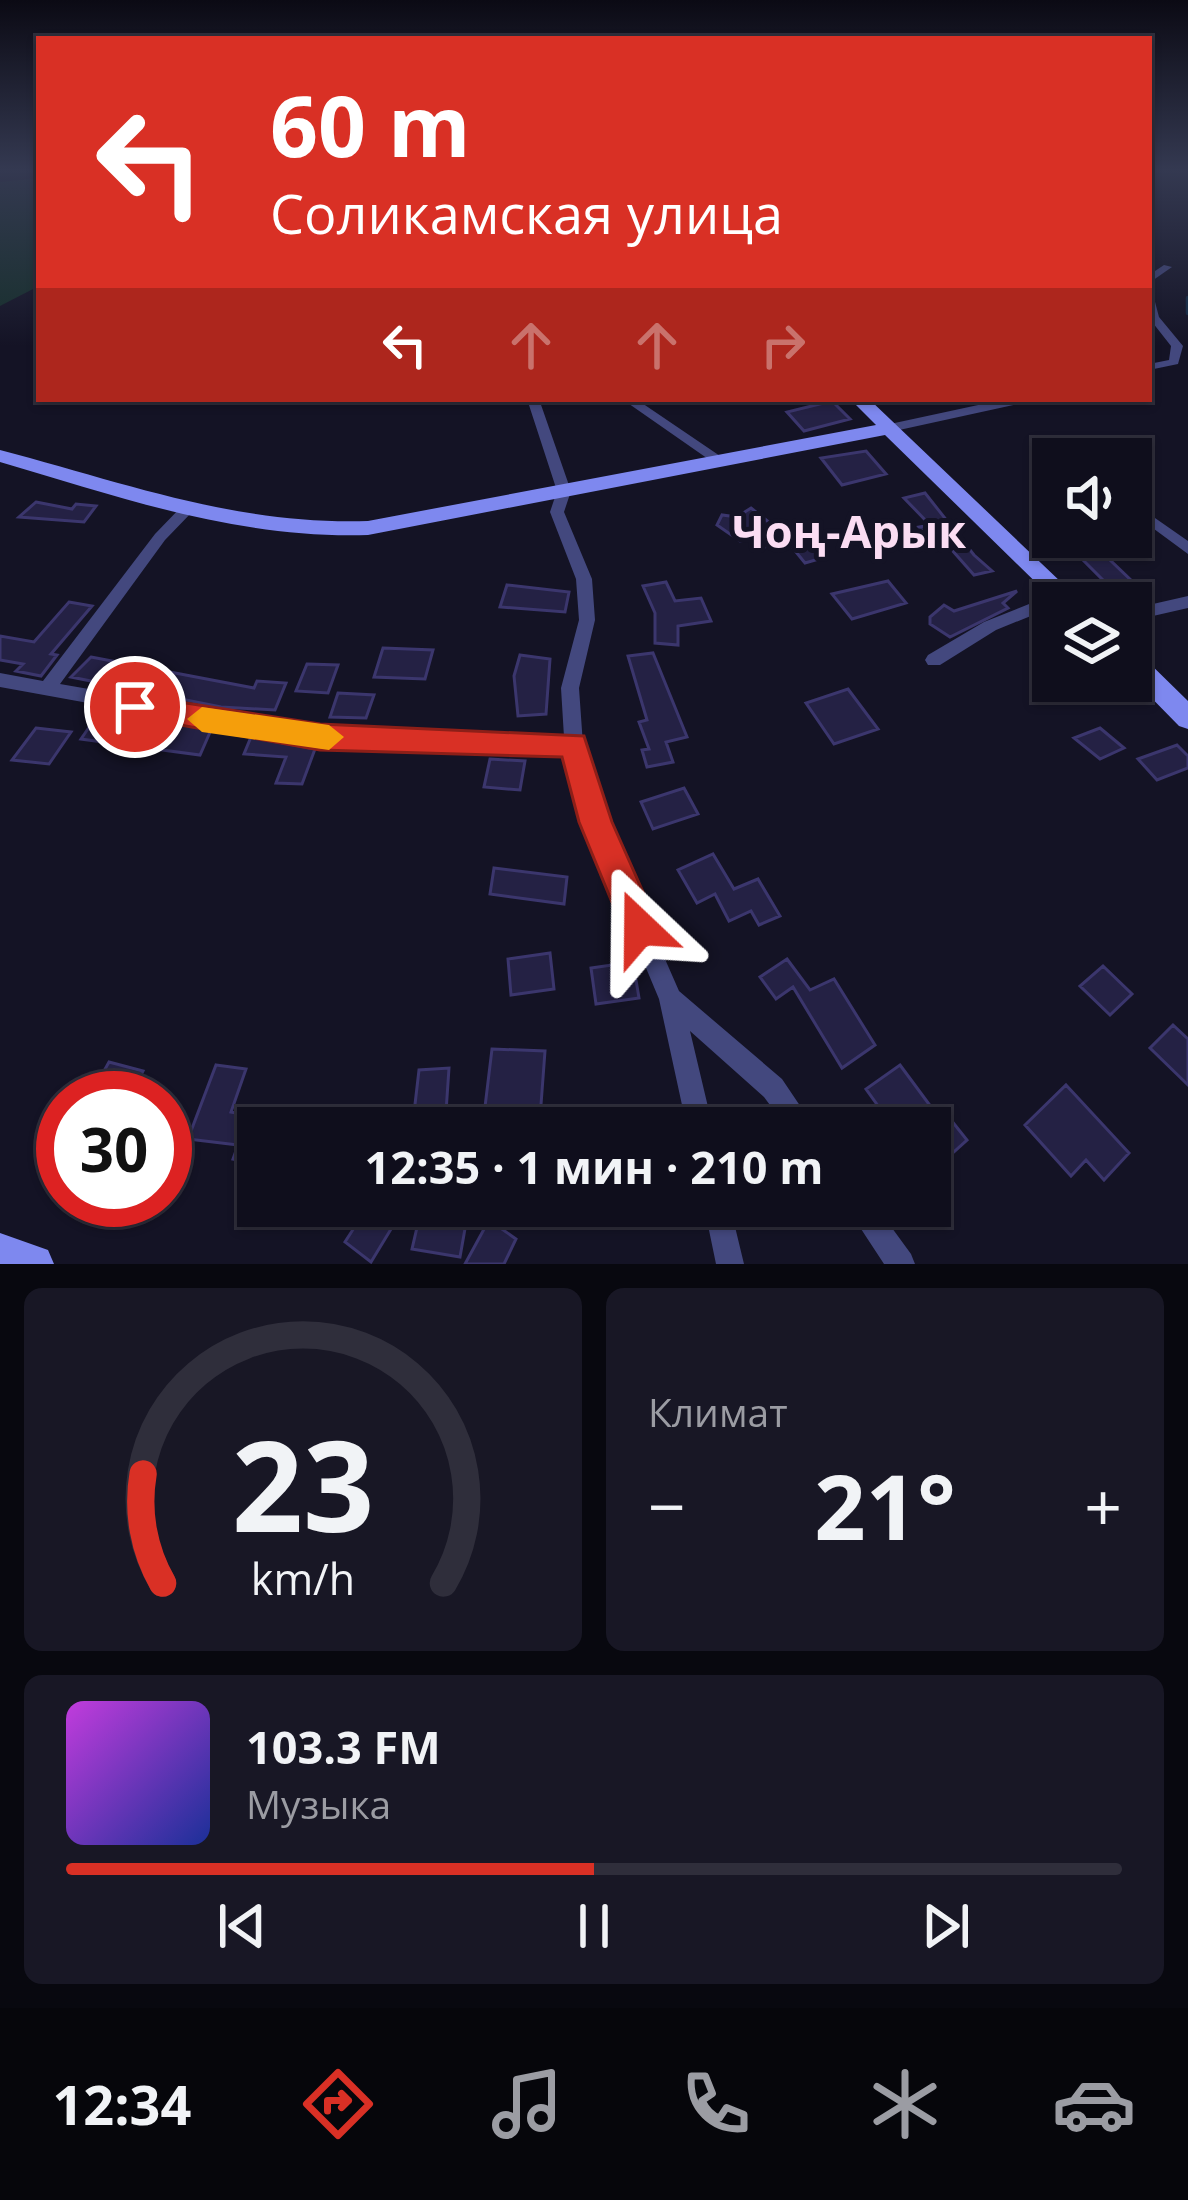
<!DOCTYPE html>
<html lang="ru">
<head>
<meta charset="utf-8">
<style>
	body { margin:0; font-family:"Open Sans",sans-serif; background:#181725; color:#f1f3f6; height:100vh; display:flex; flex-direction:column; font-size:45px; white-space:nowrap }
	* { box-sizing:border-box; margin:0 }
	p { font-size:39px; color:#9b9ca3 }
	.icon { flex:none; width:66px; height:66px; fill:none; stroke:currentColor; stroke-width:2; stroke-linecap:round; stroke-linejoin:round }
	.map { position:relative; height:1264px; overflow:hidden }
	.side { display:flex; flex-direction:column; gap:24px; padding:24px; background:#08080f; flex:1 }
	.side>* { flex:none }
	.banner { position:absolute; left:36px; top:36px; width:1116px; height:366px; border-radius:0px; box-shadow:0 3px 9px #0004,0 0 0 3px #2f2e3b; background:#d93025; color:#fff; overflow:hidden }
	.buttons { position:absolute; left:1032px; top:438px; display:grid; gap:24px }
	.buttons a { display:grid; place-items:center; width:120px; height:120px; border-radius:0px; background:#0f0e1c; box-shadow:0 3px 9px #0004,0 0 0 3px #2f2e3b; font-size:60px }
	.speed { position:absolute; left:36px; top:1071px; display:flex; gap:24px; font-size:60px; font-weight:700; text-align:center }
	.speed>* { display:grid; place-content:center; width:156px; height:156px; border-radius:50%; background:#0f0e1c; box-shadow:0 3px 9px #0004,0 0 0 3px #2f2e3b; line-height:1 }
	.speed .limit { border:18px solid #d22; background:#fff; color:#111 }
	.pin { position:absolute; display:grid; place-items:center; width:102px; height:102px; color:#fff; margin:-51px; border:6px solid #fff; border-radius:50%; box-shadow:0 3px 12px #0007 }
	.me { position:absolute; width:132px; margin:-66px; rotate:337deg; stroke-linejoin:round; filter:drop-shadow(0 0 9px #0008) }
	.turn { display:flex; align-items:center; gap:42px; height:252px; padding:0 36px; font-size:54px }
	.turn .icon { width:156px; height:156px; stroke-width:2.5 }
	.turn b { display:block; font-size:84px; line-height:102px }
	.lanes { display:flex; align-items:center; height:114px; padding:0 36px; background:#0003; justify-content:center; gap:60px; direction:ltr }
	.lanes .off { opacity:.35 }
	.big { font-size:90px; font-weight:700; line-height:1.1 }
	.side .tile { flex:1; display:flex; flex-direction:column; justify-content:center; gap:18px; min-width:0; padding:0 42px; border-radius:18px; background:#181725 }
	.side .dial { align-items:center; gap:0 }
	.dial svg { height:312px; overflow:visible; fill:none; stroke:#2f2e3b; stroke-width:7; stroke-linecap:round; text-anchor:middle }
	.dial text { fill:#f1f3f6; stroke:none }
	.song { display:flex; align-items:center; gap:36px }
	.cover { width:144px; height:144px; border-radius:18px; background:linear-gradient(135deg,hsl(290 70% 55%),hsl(230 70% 35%)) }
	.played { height:12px; border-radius:6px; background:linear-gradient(90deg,#d93025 50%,#2f2e3b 50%) }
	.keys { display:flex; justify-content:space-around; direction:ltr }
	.heat { display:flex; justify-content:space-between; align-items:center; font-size:66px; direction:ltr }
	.side .tiles { flex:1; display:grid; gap:24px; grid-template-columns:1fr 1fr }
	.tile:last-child { grid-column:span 2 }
	.trip { position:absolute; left:237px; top:1107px; width:714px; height:120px; border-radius:0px; background:#0f0e1c; box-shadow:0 3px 9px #0004,0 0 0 3px #2f2e3b; font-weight:700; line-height:120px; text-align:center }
	.dock { display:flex; height:192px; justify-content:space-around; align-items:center; background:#06060b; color:#9b9ca3 }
	.dock .icon { width:84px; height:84px }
	.dock .active { color:#d93025 }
	.dock b { font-size:54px; color:#f1f3f6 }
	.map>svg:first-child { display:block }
	.green { fill:#162f2b }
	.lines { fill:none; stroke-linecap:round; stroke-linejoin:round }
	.stream { stroke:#152d47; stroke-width:4.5 }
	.building { fill:#242144; stroke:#3b366d; stroke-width:3 }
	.minor { fill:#43487e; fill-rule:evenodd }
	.secondary { fill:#7e88ef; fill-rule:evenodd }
	.route { fill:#d93025; stroke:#8d1f18; stroke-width:3 }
	.slow { fill:#f59e0b }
	.labels { text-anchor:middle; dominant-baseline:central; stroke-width:10; stroke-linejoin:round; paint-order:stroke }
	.quarter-label { font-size:45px; font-weight:bold; fill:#fbddf3; stroke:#141325 }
</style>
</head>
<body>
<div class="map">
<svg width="1188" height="1264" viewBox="0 0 1188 1264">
	<rect width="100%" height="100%" fill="#141325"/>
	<path class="green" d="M39 178V286L0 306V182Z"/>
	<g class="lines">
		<path class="stream" d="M1188 298V313"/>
	</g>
	<path class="building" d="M832 401 850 419 804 431 787 412Z
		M866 451 886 474 842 485 821 458Z
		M925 493 974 555 992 571 974 575 944 541 932 543 919 527 930 525 904 498Z
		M36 502 72 509 76 504 96 506 84 522 19 517Z
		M751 508 780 531 796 522 826 557 805 563 783 536 765 547 753 539 740 541 717 525 722 515 737 517Z
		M1069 537H1086L1137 586 1114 591 1072 549Z
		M888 581 906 603 852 619 832 594Z
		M666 582 675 601 701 598 711 621 678 626V645L655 643V613L643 586Z
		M507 585 569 592 565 612 500 607Z
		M1017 591 1003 603 1008 608 950 637 930 624V617L944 605 954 611Z
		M69 602 92 606 51 654 57 655 41 676 16 671 23 664 0 660V636L34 642Z
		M383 648 433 650 425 679 374 677Z
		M653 653 687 737 666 742 673 762 647 767 642 750 649 749 639 722 647 720 628 656Z
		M520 655 550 659 546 714 518 716 514 676Z
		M91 657 254 688 257 681 286 683 275 710 221 707 71 677Z
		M307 664 338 665 328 693 296 691Z
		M848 689 878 729 834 744 806 703Z
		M338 693 374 695 366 718 330 717Z
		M101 710 211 730 200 755 81 739Z
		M36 728 71 732 49 764 12 760Z
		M1100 728 1124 748 1100 759 1074 738Z
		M251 737 315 749 302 784 276 783 286 757 244 754Z
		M1177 745 1188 756V768L1157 780 1138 759Z
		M490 759 525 761 520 790 484 787Z
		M684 788 698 814 653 829 641 802Z
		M713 854 734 889 758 879 780 916 759 925 751 911 729 921 715 894 697 903 678 870Z
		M494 868 567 877 564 904 490 894Z
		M550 953 554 989 511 995 508 959Z
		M787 959 810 990 834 979 875 1045 842 1068 793 987 776 999 760 977Z
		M633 962 639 998 596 1004 591 968Z
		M1103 966 1132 994 1110 1015 1080 986Z
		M1173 1025 1188 1039V1085L1150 1048Z
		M492 1049 545 1051 540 1118 484 1115Z
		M109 1062 143 1071 129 1098H89Z
		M216 1065 246 1069 231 1112 258 1117V1164L233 1159 238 1145 188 1139Z
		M900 1065 937 1115 943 1110 967 1140 937 1167 930 1159V1128H894L866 1089Z
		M449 1068 446 1112 414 1113 419 1070Z
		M1066 1085 1129 1153 1104 1180 1086 1160 1071 1176 1025 1125Z
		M324 1206H405L371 1262 345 1242 354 1228Z
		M422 1206H469L460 1257 412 1249Z
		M489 1220 516 1239 504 1264H465Z"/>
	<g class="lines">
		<path class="minor" d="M1164 265 1172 267 1149 283V275Z
			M1149 295 1154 298 1159 317 1183 346 1178 364 1149 370V364L1169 360 1171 346 1149 318Z
			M527 399H539L571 491 564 512 592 579 595 620 579 688 583 745 605 822 679 991 782 1079 815 1128H787L764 1097 690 1031 713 1128H687L659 999 585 822 567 753 320 745 0 687V673L43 681 155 534 183 505 188 503 195 508 193 511 165 540 60 684 320 729 564 737 561 688 579 620 576 579 550 512 557 491Z
			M622 399H636L723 458 721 461H711Z
			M1006 399H1029L1023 403 890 432 884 428 890 424Z
			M1155 518 1188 541V554L1150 526 1148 523 1150 520Z
			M1064 590 1072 596 1070 600 1053 603V607L996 630 940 665H928L925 660 928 655 984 622Z
			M1188 596V608L1131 621V609Z
			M704 1206H730L744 1264H716Z
			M846 1206H876L911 1254 915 1264H884Z"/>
		<path class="secondary" d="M850 399H869L1083 603H1057L885 435 368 535C239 539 122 498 0 462V450C126 483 235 525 368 521L876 425Z
			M1131 651 1140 654 1188 701V729L1179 726 1131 677Z
			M0 1233 48 1250 54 1264H0Z"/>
	</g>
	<linearGradient id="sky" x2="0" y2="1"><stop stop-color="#0b0a14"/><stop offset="0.49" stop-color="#343951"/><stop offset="1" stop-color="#343951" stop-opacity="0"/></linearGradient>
	<rect width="1188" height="346" fill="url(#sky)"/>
	<path class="route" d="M135 695 320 724 584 736 612 822 659 928 653 941 640 946 628 941 579 822 562 757 320 750 124 715 120 707 124 698Z"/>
	<path class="slow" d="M202 707 329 725 344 737 329 750 202 732 187 719Z"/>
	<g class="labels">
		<g class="quarter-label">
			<text x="849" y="530">Чоң-Арык</text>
		</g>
	</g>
</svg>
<div class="buttons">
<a><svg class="icon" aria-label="sound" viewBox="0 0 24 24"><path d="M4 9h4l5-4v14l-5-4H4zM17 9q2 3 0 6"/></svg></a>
<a><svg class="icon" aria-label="layers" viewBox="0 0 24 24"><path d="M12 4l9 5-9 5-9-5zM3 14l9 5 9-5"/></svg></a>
</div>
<div class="speed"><div class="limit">30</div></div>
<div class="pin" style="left:135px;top:707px;background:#d93025"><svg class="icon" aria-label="arrive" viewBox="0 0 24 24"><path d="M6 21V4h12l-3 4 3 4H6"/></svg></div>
<svg class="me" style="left:640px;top:928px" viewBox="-20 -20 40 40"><path d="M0-17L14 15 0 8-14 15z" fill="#d93025" stroke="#fff" stroke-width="4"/></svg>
<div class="trip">12:35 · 1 мин · 210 m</div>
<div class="banner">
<div class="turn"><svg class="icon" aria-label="left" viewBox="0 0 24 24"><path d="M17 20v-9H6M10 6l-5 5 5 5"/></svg><div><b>60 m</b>Соликамская улица</div></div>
<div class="lanes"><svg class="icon" aria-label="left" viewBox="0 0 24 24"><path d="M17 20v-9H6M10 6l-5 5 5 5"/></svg><svg class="icon off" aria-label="ahead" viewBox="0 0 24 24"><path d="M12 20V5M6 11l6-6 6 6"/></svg><svg class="icon off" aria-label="ahead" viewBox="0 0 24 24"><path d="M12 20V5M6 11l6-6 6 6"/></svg><svg class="icon off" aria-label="right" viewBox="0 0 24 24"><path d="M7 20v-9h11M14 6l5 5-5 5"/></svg></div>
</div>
</div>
<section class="side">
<div class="tiles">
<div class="tile dial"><svg viewBox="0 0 100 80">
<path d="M14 69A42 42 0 1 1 86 69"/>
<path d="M14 69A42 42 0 0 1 9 41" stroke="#d93025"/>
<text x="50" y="56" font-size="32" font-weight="700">23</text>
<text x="50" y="72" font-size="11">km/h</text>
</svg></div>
<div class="tile"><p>Климат</p>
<div class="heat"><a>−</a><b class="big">21°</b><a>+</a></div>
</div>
<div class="tile">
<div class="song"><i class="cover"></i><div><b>103.3 FM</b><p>Музыка</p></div></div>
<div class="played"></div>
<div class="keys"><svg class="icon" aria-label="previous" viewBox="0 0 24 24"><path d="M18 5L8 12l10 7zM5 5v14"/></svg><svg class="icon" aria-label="pause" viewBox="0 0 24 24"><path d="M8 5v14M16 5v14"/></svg><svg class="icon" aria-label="next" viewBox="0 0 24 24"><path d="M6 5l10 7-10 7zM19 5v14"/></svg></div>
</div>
</div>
</section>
<nav class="dock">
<b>12:34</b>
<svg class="icon active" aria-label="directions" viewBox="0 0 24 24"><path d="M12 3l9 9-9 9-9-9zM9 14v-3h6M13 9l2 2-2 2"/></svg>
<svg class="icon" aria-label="music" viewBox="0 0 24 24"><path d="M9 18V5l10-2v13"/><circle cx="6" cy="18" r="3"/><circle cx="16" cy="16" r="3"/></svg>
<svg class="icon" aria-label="phone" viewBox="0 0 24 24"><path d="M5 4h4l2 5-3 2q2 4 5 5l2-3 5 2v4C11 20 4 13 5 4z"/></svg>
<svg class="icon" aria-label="climate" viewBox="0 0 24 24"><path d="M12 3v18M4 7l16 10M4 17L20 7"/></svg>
<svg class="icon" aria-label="car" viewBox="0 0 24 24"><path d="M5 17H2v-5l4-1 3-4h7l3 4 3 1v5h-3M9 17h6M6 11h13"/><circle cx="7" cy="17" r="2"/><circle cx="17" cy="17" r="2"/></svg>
</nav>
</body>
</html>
